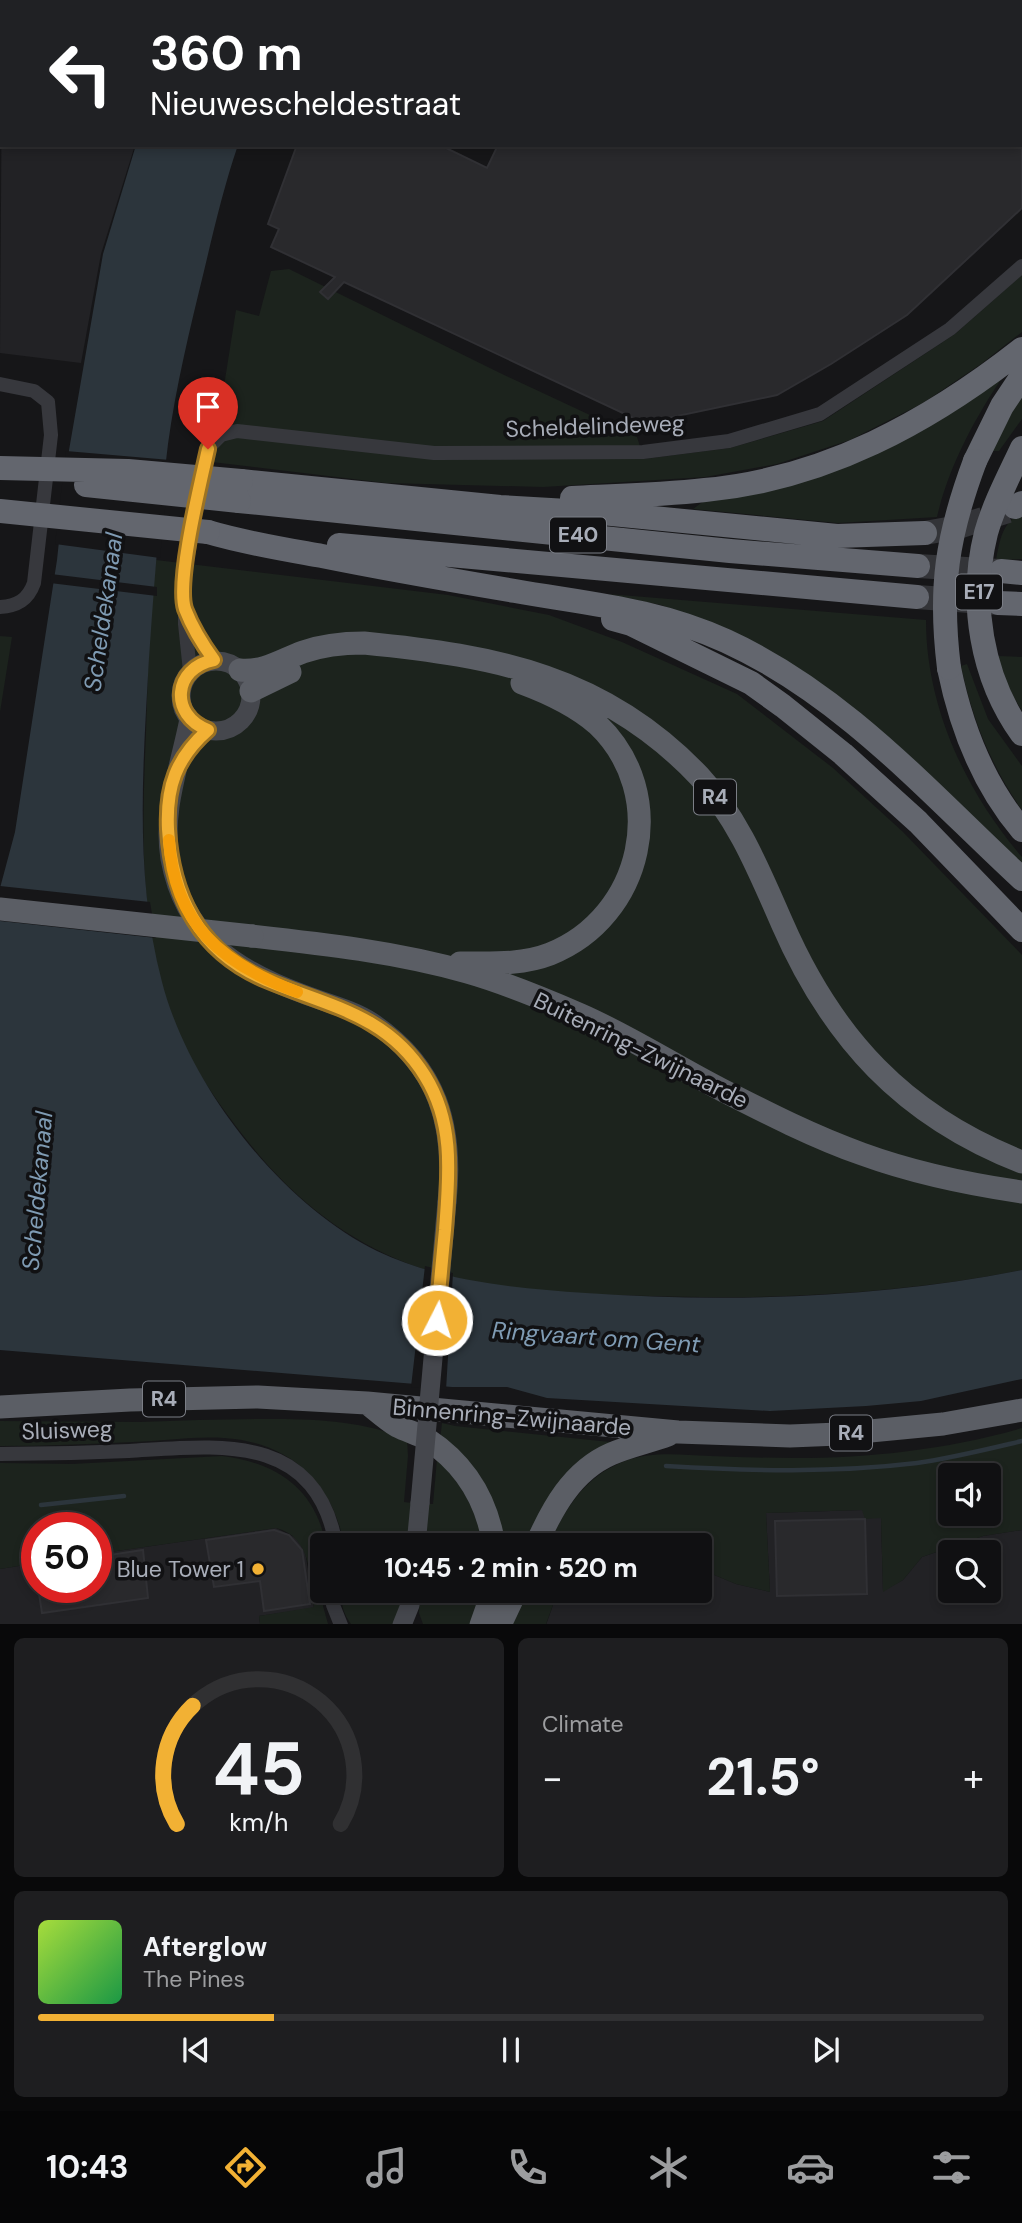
<!DOCTYPE html>
<html lang="en">
<head>
<meta charset="utf-8">
<style>
	body { margin:0; font-family:"DM Sans",sans-serif; background:#1e1e20; color:#f1f3f6; height:100vh; display:flex; flex-direction:column; font-size:26px; white-space:nowrap }
	* { box-sizing:border-box; margin:0 }
	p { font-size:23px; color:#9c9d9f }
	.icon { flex:none; width:38px; height:38px; fill:none; stroke:currentColor; stroke-width:2; stroke-linecap:round; stroke-linejoin:round }
	.map { position:relative; height:1624px; overflow:hidden }
	.panel { display:flex; flex-direction:column; gap:14px; padding:14px; background:#09090a; flex:1 }
	.panel>* { flex:none }
	.top-card { position:absolute; left:0px; top:0px; width:1022px; height:147px; box-shadow:0 4px 10px #0003,0 0 0 2px #303032; background:#202124; color:#fff; overflow:hidden }
	.controls { position:absolute; left:938px; top:1463px; display:grid; gap:14px }
	.controls a { display:grid; place-items:center; width:63px; height:63px; border-radius:7px; background:#101012; box-shadow:0 4px 10px #0003,0 0 0 2px #303032; font-size:35px }
	.speed { position:absolute; left:21px; top:1512px; display:flex; gap:14px; font-size:35px; font-weight:700; text-align:center }
	.speed>* { display:grid; place-content:center; width:91px; height:91px; border-radius:50%; background:#101012; box-shadow:0 4px 10px #0003,0 0 0 2px #303032; line-height:1 }
	.speed .limit { border:10px solid #d22; background:#fff; color:#111 }
	.pin { position:absolute; display:grid; place-items:center; width:60px; height:60px; color:#fff; margin:-72px -30px; border-radius:50% 50% 50% 0; rotate:-45deg; box-shadow:0 0 7px #0007 }
	.pin .icon { rotate:45deg }
	.me { position:absolute; width:77px; margin:-38px; rotate:5deg; stroke-linejoin:round; filter:drop-shadow(0 0 5px #0008) }
	.turn { display:flex; align-items:center; gap:24px; height:147px; padding:0 35px; font-size:32px }
	.turn .icon { width:91px; height:91px; stroke-width:2.5 }
	.turn b { display:block; font-size:49px; line-height:60px }
	.big { font-size:52px; font-weight:700; line-height:1.1 }
	.panel .card { flex:1; display:flex; flex-direction:column; justify-content:center; gap:10px; min-width:0; padding:0 24px; border-radius:10px; background:#1e1e20 }
	.panel .dial { align-items:center; gap:0 }
	.dial svg { height:182px; overflow:visible; fill:none; stroke:#303032; stroke-width:7; stroke-linecap:round; text-anchor:middle }
	.dial text { fill:#f1f3f6; stroke:none }
	.song { display:flex; align-items:center; gap:21px }
	.cover { width:84px; height:84px; border-radius:10px; background:linear-gradient(135deg,hsl(80 70% 55%),hsl(140 70% 35%)) }
	.played { height:7px; border-radius:4px; background:linear-gradient(90deg,#f2b134 25%,#303032 25%) }
	.keys { display:flex; justify-content:space-around; direction:ltr }
	.heat { display:flex; justify-content:space-between; align-items:center; font-size:38px; direction:ltr }
	.panel .tiles { flex:1; display:grid; gap:14px; grid-template-columns:1fr 1fr }
	.card:last-child { grid-column:span 2 }
	.trip { position:absolute; left:310px; top:1533px; width:402px; height:70px; border-radius:7px; background:#101012; box-shadow:0 4px 10px #0003,0 0 0 2px #303032; font-weight:700; line-height:70px; text-align:center }
	.tabs { display:flex; height:112px; justify-content:space-around; align-items:center; background:#060607; color:#9c9d9f }
	.tabs .icon { width:49px; height:49px }
	.tabs .active { color:#f2b134 }
	.tabs b { font-size:32px; color:#f1f3f6 }
	.map>svg:first-child { display:block }
	.built { fill:#222225; fill-rule:evenodd }
	.green { fill:#1c231d; fill-rule:evenodd }
	.water { fill:#2c353c }
	.pier { fill:#161618 }
	.lines { fill:none; stroke-linecap:round; stroke-linejoin:round }
	.stream { stroke:#2c353c; stroke-width:4.5 }
	.building { fill:#29292c; stroke:#303034; stroke-width:2 }
	.motorway-tunnel { stroke:#333438; stroke-width:24; stroke-dasharray:24 12; stroke-linecap:butt }
	.minor { stroke:#37383d; stroke-width:14 }
	.secondary { stroke:#45474d; stroke-width:19 }
	.trunk { stroke:#5b5e65; stroke-width:23 }
	.motorway { stroke:#63666e; stroke-width:24 }
	.secondary-bridge { stroke:#45474d; stroke-width:19 }
	.trunk-bridge { stroke:#5b5e65; stroke-width:23 }
	.motorway-bridge { stroke:#63666e; stroke-width:24 }
	.route-casing { stroke:#9d7322; stroke-width:18 }
	.route { stroke:#f2b134; stroke-width:12 }
	.slow { stroke:#f59e0b; stroke-width:12 }
	.poi-dot { fill:#f2b134; stroke:#111113; stroke-width:2.5 }
	.labels { text-anchor:middle; dominant-baseline:central; stroke-width:7; stroke-linejoin:round; paint-order:stroke }
	.shield { fill:#111113; stroke:#7b7e86; stroke-width:2 }
	.shield-label { font-size:21px; font-weight:bold; fill:#a8adb8 }
	.street-label { font-size:23px; fill:#a8adb8; stroke:#111113 }
	.poi-label { font-size:23px; fill:#a8adb8; stroke:#111113; text-anchor:end }
	.water-label { font-size:24px; font-style:italic; fill:#7f9bb3; stroke:#111113 }
</style>
</head>
<body>
<div class="map">
<svg width="1022" height="1625" viewBox="0 0 1022 1625">
	<rect width="100%" height="100%" fill="#161618"/>
	<path class="built" d="M66 0H191L65 2Z
		M2 53V145H135L101 254 81 363 0 353Z
		M862 1510 881 1518 883 1591 903 1580 922 1557 983 1536 1022 1530V1624L546 1625 558 1591H700V1569L736 1584 770 1592 766 1513ZM950 1552H989V1591H950Z
		M276 1528 296 1538 305 1551 314 1608 259 1616 260 1624 0 1625V1569L37 1563V1587H96V1554Z"/>
	<path class="green" d="M289 269 500 373 637 437 644 459 730 448 823 421 955 334 1022 275V332L981 364 923 403 850 440 777 464 705 477 543 487 386 483 212 462 236 310 259 316 271 271Z
		M1006 372C976 416 949 465 937 517L838 523 693 509 708 498 782 485Z
		M1022 393V419L999 451H989Z
		M1022 513V559L996 560C1000 540 1002 522 1022 513Z
		M156 560 448 595 549 615 622 642 737 694 833 768 903 832 1022 955V1270C901 1294 773 1300 650 1296 575 1294 479 1291 409 1264 342 1238 290 1195 246 1139 218 1103 191 1066 175 1023 138 930 142 830 146 732 148 675 149 617 156 560Z
		M608 594 926 620C926 707 966 792 1022 857V865L729 631 661 605Z
		M0 636 12 637 0 712Z
		M998 656 1022 657V711L1005 681Z
		M967 664 988 719 1022 766V810C991 766 972 718 961 666Z
		M198 1420C266 1420 342 1412 407 1439L408 1456 404 1502 412 1503 408 1545H344C333 1482 289 1442 224 1438 195 1436 163 1441 133 1442 89 1444 45 1446 0 1446V1421L140 1422Z
		M442 1423 455 1426 620 1443 528 1545H504L440 1440Z
		M1022 1428V1530L983 1536 922 1557 903 1580 883 1592 881 1518 865 1519 862 1510 766 1513 770 1592 736 1584 700 1569V1545H548C566 1508 585 1476 625 1461 653 1451 681 1455 710 1456 738 1457 767 1458 795 1458 871 1458 949 1449 1022 1428ZM950 1475H989V1514H950Z
		M222 1456C277 1463 315 1488 326 1545H322V1591H324L323 1606 328 1624H260L259 1616 314 1607C310 1577 312 1537 276 1528L96 1554V1528H37V1563L0 1569V1463L72 1464Z
		M437 1459C464 1487 475 1508 484 1545H424L428 1504H433Z
		M342 1591H404L396 1624H351C343 1613 341 1605 342 1591Z
		M420 1591H482L470 1625 423 1624 419 1613Z
		M527 1591H558L546 1624 511 1625Z"/>
	<path class="water" d="M136 145H238C224 186 214 229 204 271 190 328 176 386 168 444 159 515 154 587 149 658 143 766 134 876 162 982 189 1086 281 1204 377 1251 442 1282 516 1288 586 1293 728 1303 883 1298 1022 1270V1379L921 1401 866 1406 770 1411 547 1398 507 1387H452L0 1350V888L15 832 57 560 68 456 103 254Z"/>
	<path class="pier" d="M66 451 170 460 160 558 55 544Z
		M51 574 157 587V596L50 583Z
		M0 886 150 902 156 938 0 921Z
		M425 1266 453 1273 446 1390 411 1387Z"/>
	<g class="lines">
		<path class="stream" d="M666 1466C749 1471 834 1473 917 1463 952 1458 988 1449 1022 1441
			M41 1505 124 1496"/>
	</g>
	<path class="building" d="M297 145H440L487 168 498 145H1022V208L907 315 831 364 777 395 644 423 344 282 328 299 320 292 335 277 271 247 279 229 268 224Z
		M865 1519 867 1594 777 1596 775 1521Z
		M274 1530 289 1535 302 1550 310 1604 264 1611 260 1581 214 1587 206 1540Z
		M143 1550 148 1598 42 1613 38 1587H96V1557Z"/>
	<g class="lines">
		<path class="motorway-tunnel" d="M925 533 958 527 1008 511
			M918 566 1000 571
			M917 597 998 603"/>
		<path class="minor" d="M126 2 128 0
			M0 45H2
			M0 384 34 391 48 402 51 435 34 583C28 600 17 606 0 607
			M189 616 197 632 214 660
			M190 671 185 624V572L207 449 221 435 237 431 434 453 643 452 729 441 820 414 950 329 1022 266
			M0 1454C43 1454 86 1453 129 1451 217 1446 316 1431 336 1545
			M334 1591 333 1605 341 1625"/>
		<path class="secondary" d="M181 696a35 35 0 1 1 70 0a35 35 0 1 1-70 0Z
			M189 719C180 766 162 810 170 859 184 936 235 969 303 994 326 1003 352 1009 372 1022 438 1066 455 1126 447 1202
			M416 1545 420 1503
			M402 1625 410 1605 412 1591"/>
		<path class="trunk" d="M240 670C265 672 281 660 303 652 323 645 343 643 364 643 496 656 604 676 699 776 738 818 759 871 782 923 832 1038 904 1116 1022 1162
			M251 691 290 672
			M252 936C324 944 396 952 467 972 506 983 544 999 581 1015 629 1036 675 1066 722 1090 767 1113 814 1137 862 1154 914 1173 967 1184 1022 1192
			M460 963C490 963 522 965 550 954 643 917 671 794 597 724 575 705 549 693 522 683
			M367 1403C377 1411 387 1420 397 1426 407 1431 418 1434 427 1439 465 1464 487 1501 494 1545
			M0 1407 130 1400 258 1397 367 1403 678 1432 790 1436 839 1434 943 1424 1022 1410
			M536 1545C552 1509 572 1471 611 1454 629 1446 649 1442 668 1435
			M481 1625 493 1591
			M500 1625 516 1591"/>
		<path class="motorway" d="M975 461 1002 406 1022 376
			M241 481 500 507 602 513 837 536 925 533
			M572 498C616 496 661 495 705 490 825 479 929 422 1022 349
			M239 501 730 551 918 566
			M1015 507 1022 503
			M208 532C245 543 283 549 322 556 386 569 450 580 515 591 589 604 656 609 726 641 844 695 929 793 1022 879
			M339 545 917 597
			M1001 571 1022 573
			M998 603 1022 604
			M613 619 631 624 751 683 783 706 843 754 918 822 1022 930
			M949 668C961 727 983 784 1022 830"/>
		<path class="secondary-bridge" d="M420 1503 447 1202"/>
		<path class="trunk-bridge" d="M0 909 252 936"/>
		<path class="motorway-bridge" d="M1022 448C1009 476 994 504 986 533 969 601 981 677 1022 734
			M0 468 128 471 241 481
			M86 485 239 501
			M0 511 208 532
			M949 668C939 588 947 536 975 461"/>
	</g>
	<g class="lines">
		<g class="route-casing">
			<path id="route" d="M208 449C201 481 176 581 185 609 192 627 203 645 214 660 173 668 169 715 208 730 176 758 166 787 168 829 172 897 200 952 266 980 327 1006 387 1014 425 1076 455 1124 449 1176 445 1230 442 1260 439 1290 437 1320"/>
		</g>
		<use href="#route" class="route"/>
		<path class="slow" d="M169 840C174 925 223 964 297 992"/>
	</g>
	<circle class="poi-dot" cx="258" cy="1569" r="7"/>
	<g class="labels">
		<g class="shield">
			<rect x="550" y="517.5" width="56" height="35" rx="5"/>
			<rect x="956" y="574.5" width="46" height="35" rx="5"/>
			<rect x="694" y="779.5" width="42" height="35" rx="5"/>
			<rect x="143" y="1381.5" width="42" height="35" rx="5"/>
			<rect x="830" y="1415.5" width="42" height="35" rx="5"/>
		</g>
		<g class="shield-label">
			<text x="578" y="535">E40</text>
			<text x="979" y="592">E17</text>
			<text x="715" y="797">R4</text>
			<text x="164" y="1399">R4</text>
			<text x="851" y="1433">R4</text>
		</g>
		<g class="street-label">
			<text transform="translate(595 426) rotate(-2)">Scheldelindeweg</text>
			<text transform="translate(641 1050) rotate(26)">Buitenring-Zwijnaarde</text>
			<text transform="translate(512 1417) rotate(5)">Binnenring-Zwijnaarde</text>
			<text transform="translate(67 1430) rotate(-2)">Sluisweg</text>
		</g>
		<g class="poi-label">
			<text x="244" y="1569">Blue Tower 1</text>
		</g>
		<g class="water-label">
			<text transform="translate(103 612) rotate(-82)">Scheldekanaal</text>
			<text transform="translate(37 1191) rotate(-85)">Scheldekanaal</text>
			<text transform="translate(596 1337) rotate(4)">Ringvaart om Gent</text>
		</g>
	</g>
</svg>
<div class="controls">
<a><svg class="icon" aria-label="sound" viewBox="0 0 24 24"><path d="M4 9h4l5-4v14l-5-4H4zM17 9q2 3 0 6"/></svg></a>
<a><svg class="icon" aria-label="search" viewBox="0 0 24 24"><circle cx="10" cy="10" r="6"/><path d="M15 15l6 6"/></svg></a>
</div>
<div class="speed"><div class="limit">50</div></div>
<div class="pin" style="left:208px;top:449px;background:#d93025"><svg class="icon" aria-label="arrive" viewBox="0 0 24 24"><path d="M6 21V4h12l-3 4 3 4H6"/></svg></div>
<svg class="me" style="left:437px;top:1320px" viewBox="-20 -20 40 40"><circle r="17" fill="#f2b134" stroke="#fff" stroke-width="3"/><path d="M0-11L8 9 0 5-8 9z" fill="#fff"/></svg>
<div class="trip">10:45 · 2 min · 520 m</div>
<div class="top-card">
<div class="turn"><svg class="icon" aria-label="left" viewBox="0 0 24 24"><path d="M17 20v-9H6M10 6l-5 5 5 5"/></svg><div><b>360 m</b>Nieuwescheldestraat</div></div>
</div>
</div>
<section class="panel">
<div class="tiles">
<div class="card dial"><svg viewBox="0 0 100 80">
<path d="M14 69A42 42 0 1 1 86 69"/>
<path d="M14 69A42 42 0 0 1 21 17" stroke="#f2b134"/>
<text x="50" y="56" font-size="32" font-weight="700">45</text>
<text x="50" y="72" font-size="11">km/h</text>
</svg></div>
<div class="card"><p>Climate</p>
<div class="heat"><a>−</a><b class="big">21.5°</b><a>+</a></div>
</div>
<div class="card">
<div class="song"><i class="cover"></i><div><b>Afterglow</b><p>The Pines</p></div></div>
<div class="played"></div>
<div class="keys"><svg class="icon" aria-label="previous" viewBox="0 0 24 24"><path d="M18 5L8 12l10 7zM5 5v14"/></svg><svg class="icon" aria-label="pause" viewBox="0 0 24 24"><path d="M8 5v14M16 5v14"/></svg><svg class="icon" aria-label="next" viewBox="0 0 24 24"><path d="M6 5l10 7-10 7zM19 5v14"/></svg></div>
</div>
</div>
</section>
<nav class="tabs">
<b>10:43</b>
<svg class="icon active" aria-label="directions" viewBox="0 0 24 24"><path d="M12 3l9 9-9 9-9-9zM9 14v-3h6M13 9l2 2-2 2"/></svg>
<svg class="icon" aria-label="music" viewBox="0 0 24 24"><path d="M9 18V5l10-2v13"/><circle cx="6" cy="18" r="3"/><circle cx="16" cy="16" r="3"/></svg>
<svg class="icon" aria-label="phone" viewBox="0 0 24 24"><path d="M5 4h4l2 5-3 2q2 4 5 5l2-3 5 2v4C11 20 4 13 5 4z"/></svg>
<svg class="icon" aria-label="climate" viewBox="0 0 24 24"><path d="M12 3v18M4 7l16 10M4 17L20 7"/></svg>
<svg class="icon" aria-label="car" viewBox="0 0 24 24"><path d="M5 17H2v-5l4-1 3-4h7l3 4 3 1v5h-3M9 17h6M6 11h13"/><circle cx="7" cy="17" r="2"/><circle cx="17" cy="17" r="2"/></svg>
<svg class="icon" aria-label="filters" viewBox="0 0 24 24"><path d="M4 7h16M4 17h16"/><circle cx="9" cy="7" r="2"/><circle cx="15" cy="17" r="2"/></svg>
</nav>
</body>
</html>
